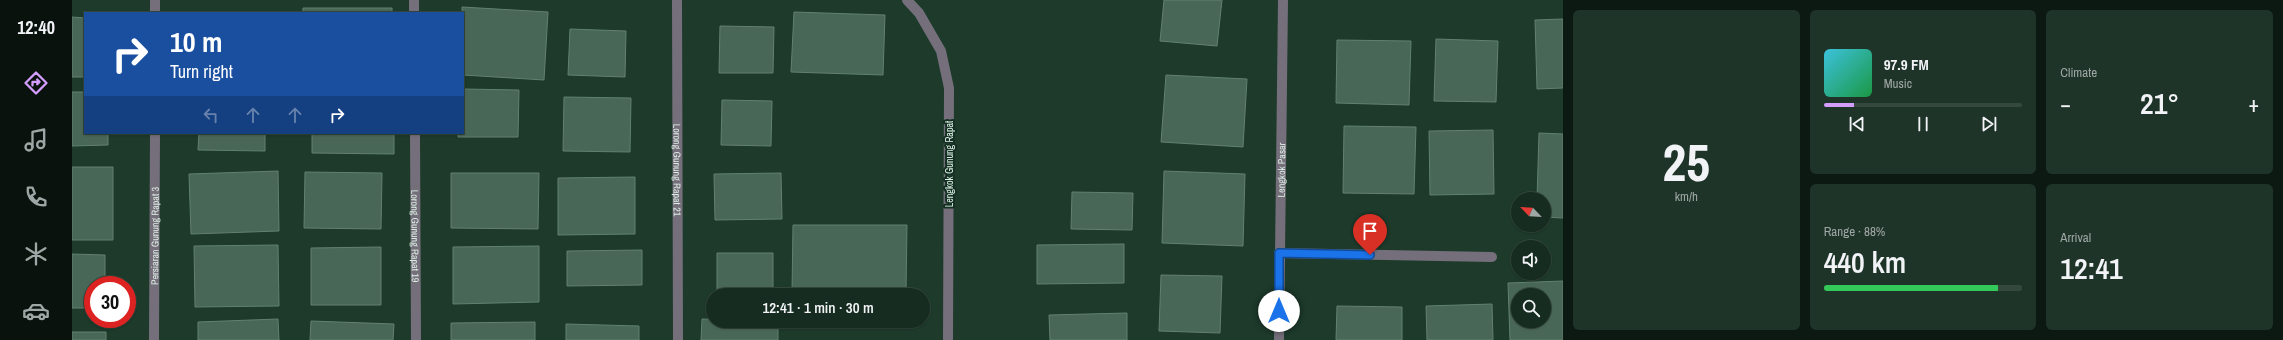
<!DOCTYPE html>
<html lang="en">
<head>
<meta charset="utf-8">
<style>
	body { margin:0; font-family:"Archivo Narrow",sans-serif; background:#1f3429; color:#f1f3f6; height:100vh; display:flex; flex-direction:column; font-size:15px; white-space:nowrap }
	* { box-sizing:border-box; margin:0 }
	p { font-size:13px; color:#9ea7a5 }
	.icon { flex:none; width:22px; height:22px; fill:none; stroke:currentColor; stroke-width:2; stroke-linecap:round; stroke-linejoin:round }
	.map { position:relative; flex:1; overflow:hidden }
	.details { display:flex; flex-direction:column; gap:10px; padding:10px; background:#0c1812; width:720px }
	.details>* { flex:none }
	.banner { position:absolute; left:12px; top:12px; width:380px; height:122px; border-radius:0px; box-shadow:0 1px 3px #0004,0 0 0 1px #35483e; background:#1a4fa0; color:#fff; overflow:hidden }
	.needle { width:26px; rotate:295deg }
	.controls { position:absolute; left:1439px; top:192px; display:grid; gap:8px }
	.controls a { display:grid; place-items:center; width:40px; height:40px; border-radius:50%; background:#162c20; box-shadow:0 1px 3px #0004,0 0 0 1px #35483e; font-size:20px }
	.speed { position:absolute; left:12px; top:276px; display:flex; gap:8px; font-size:20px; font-weight:700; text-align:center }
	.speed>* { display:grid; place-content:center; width:52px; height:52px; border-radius:50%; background:#162c20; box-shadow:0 1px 3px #0004,0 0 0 1px #35483e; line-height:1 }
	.speed .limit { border:6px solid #d22; background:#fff; color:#111 }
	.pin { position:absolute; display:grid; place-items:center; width:34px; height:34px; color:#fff; margin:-41px -17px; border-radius:50% 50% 50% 0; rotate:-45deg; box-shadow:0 0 4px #0007 }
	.pin .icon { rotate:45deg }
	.me { position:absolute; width:44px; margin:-22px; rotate:0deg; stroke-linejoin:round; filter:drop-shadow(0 0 3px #0008) }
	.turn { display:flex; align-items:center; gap:14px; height:84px; padding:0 20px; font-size:18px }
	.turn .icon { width:52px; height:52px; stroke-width:2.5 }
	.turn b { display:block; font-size:28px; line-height:34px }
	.lanes { display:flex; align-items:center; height:38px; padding:0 20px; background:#0003; justify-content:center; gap:20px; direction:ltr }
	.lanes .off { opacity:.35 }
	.big { font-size:30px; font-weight:600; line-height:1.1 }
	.details .tile { flex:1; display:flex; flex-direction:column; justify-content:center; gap:6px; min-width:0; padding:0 14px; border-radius:6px; background:#1f3429 }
	.details .dial { align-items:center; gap:0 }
	.dial b { font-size:52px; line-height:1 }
	.song { display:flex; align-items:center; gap:12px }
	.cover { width:48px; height:48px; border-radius:6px; background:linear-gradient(135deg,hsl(190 70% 55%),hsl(140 70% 35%)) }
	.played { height:4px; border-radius:2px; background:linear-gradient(90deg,#d29dfd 15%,#35483e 15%) }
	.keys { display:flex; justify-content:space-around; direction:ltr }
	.heat { display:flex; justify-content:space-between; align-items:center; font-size:22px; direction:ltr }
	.charge { height:6px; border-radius:3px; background:linear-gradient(90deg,#34c759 88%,#35483e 0) }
	.details .tiles { flex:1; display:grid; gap:10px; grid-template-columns:repeat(3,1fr) }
	.tile:first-child { grid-row:span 2 }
	.trip { position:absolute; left:634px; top:288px; width:224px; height:40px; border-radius:20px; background:#162c20; box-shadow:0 1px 3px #0004,0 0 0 1px #35483e; font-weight:600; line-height:40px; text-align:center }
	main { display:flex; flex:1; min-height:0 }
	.tabs { display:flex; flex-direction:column; width:72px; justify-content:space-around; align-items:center; background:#09120d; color:#9ea7a5 }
	.tabs .icon { width:28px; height:28px }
	.tabs .active { color:#d29dfd }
	.tabs b { font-size:18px; color:#f1f3f6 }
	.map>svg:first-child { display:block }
	.building { fill:#496757; stroke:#62816f; fill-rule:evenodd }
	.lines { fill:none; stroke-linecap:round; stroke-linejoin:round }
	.minor { stroke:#756f7b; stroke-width:10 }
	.route-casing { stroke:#114b97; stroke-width:10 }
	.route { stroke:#1a73e8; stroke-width:7 }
	.labels { text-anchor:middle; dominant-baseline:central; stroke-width:4; stroke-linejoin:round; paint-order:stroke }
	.street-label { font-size:10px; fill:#dcede3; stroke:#133022 }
</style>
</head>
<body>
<main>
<nav class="tabs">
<b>12:40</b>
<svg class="icon active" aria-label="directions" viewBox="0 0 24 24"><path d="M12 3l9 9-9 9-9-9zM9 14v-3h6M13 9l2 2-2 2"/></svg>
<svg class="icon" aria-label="music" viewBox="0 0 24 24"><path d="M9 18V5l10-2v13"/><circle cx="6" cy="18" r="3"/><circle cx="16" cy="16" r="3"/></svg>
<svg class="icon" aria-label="phone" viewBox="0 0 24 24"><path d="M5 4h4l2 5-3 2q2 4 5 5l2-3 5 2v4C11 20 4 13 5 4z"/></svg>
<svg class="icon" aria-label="climate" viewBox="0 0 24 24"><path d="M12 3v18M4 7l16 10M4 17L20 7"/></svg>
<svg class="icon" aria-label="car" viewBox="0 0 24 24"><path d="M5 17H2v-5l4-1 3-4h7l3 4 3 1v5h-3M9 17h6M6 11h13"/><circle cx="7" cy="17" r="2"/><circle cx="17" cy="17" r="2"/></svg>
</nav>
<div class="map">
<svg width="1491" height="340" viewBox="0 0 1491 340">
	<rect width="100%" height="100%" fill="#1d3a2b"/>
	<path class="building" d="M1092 0H1150L1145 46 1088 41Z
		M390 7 476 12 472 80 391 75Z
		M231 8H320V13H231Z
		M722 12 813 15 811 75 719 72Z
		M0 17 13 18V77H0Z
		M1491 19V88L1465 89 1463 20Z
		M648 26 702 27 701 73H647Z
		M498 29 554 31 553 77 496 75Z
		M1364 39 1426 41 1424 102 1362 101Z
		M1265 40 1339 41 1337 105 1264 103Z
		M1094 75 1175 79 1171 147 1089 142Z
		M391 89 447 90 446 137H386V133H391Z
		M0 92H13V133H36V145L0 146Z
		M492 97 559 98 558 152 491 151Z
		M650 100 700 101 699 146 649 145Z
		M1272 126 1344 127 1342 194 1271 193Z
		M1421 130 1422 194 1358 195 1357 131Z
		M127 133H193V151L126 150Z
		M240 133H322V154L240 153Z
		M1467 133 1491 134V218L1472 217V199H1465Z
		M0 167H41V240H0Z
		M206 171 207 231 119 234 117 174Z
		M1092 171 1173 174 1171 246 1090 243Z
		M233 172 310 173 309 229 232 228Z
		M379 173H467L466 229 379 228Z
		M709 173 710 219 643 220 642 174Z
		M563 177V234L486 235V178Z
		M1000 192 1061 193 1060 230 999 229Z
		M721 225H835L834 292H720Z
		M1052 244V283L965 284V245Z
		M206 245 207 306 123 307 122 246Z
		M467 246V302L381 304V247Z
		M309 247V305H239V248Z
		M570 250V285L495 286V251Z
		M645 253H701V295H645Z
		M0 254 33 255V285H21V308H0Z
		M1089 275 1150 276 1148 333 1087 331Z
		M1491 281V340H1438L1436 283ZM1446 295H1472V321H1446Z
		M1420 304 1421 340H1355L1354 306Z
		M1265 306 1330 307V340H1264Z
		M1055 313V340H978L977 315Z
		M206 319 207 340H126V322Z
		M630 319 706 322V340H629Z
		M239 321 322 324 321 340H238Z
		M463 322V340H379V323Z
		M494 324 567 326V340H494Z
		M0 332H34V340H0Z"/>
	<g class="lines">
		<g class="minor">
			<path d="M342 0V13"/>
			<path id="s1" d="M605 0 606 340"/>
			<path d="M835 0 847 13 869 51 877 88 876 340"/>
			<path d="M83 13V0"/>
			<path id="s2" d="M343 133 344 340"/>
			<path d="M1207 253 1420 257"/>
			<path id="s3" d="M82 340 83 133"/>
			<path id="s4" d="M1207 340 1211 0"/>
		</g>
	</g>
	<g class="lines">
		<g class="route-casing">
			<path id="route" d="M1207 311V253L1298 255"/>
		</g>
		<use href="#route" class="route"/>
	</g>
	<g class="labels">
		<g class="street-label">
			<text transform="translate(877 164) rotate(-90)">Lengkok Gunung Rapat</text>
			<text stroke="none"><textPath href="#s1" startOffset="170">Lorong Gunung Rapat 21</textPath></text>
			<text stroke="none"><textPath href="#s4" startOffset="170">Lengkok Pasar</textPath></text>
			<text stroke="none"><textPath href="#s3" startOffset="104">Persiaran Gunung Rapat 3</textPath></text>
			<text stroke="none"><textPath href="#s2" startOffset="103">Lorong Gunung Rapat 19</textPath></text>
		</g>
	</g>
</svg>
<div class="controls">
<a><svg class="needle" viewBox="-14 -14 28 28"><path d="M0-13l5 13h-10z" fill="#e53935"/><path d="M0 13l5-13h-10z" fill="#9ea7a5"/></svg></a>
<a><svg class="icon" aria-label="sound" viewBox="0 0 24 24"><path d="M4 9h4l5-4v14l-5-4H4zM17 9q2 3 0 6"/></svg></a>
<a><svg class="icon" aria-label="search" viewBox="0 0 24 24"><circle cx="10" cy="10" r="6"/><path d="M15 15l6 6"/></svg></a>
</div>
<div class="speed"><div class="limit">30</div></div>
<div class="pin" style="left:1298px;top:255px;background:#d93025"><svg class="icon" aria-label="arrive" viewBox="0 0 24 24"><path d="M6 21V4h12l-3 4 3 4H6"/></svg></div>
<svg class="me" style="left:1207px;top:311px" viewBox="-20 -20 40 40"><circle r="19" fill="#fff"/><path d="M0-13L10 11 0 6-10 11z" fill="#1a73e8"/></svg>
<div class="trip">12:41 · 1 min · 30 m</div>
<div class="banner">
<div class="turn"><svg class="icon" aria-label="right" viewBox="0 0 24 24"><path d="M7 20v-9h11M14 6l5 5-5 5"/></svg><div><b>10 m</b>Turn right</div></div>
<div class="lanes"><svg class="icon off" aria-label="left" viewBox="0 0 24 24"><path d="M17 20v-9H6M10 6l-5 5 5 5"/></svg><svg class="icon off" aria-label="ahead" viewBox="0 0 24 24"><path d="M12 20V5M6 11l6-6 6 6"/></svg><svg class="icon off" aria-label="ahead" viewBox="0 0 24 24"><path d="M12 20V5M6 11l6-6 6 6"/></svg><svg class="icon" aria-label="right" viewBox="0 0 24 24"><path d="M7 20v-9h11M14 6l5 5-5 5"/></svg></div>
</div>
</div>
<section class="details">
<div class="tiles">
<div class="tile dial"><b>25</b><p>km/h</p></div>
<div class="tile">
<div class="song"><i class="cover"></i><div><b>97.9 FM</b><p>Music</p></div></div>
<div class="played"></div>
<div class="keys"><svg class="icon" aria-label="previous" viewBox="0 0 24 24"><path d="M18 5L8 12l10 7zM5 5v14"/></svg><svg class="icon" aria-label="pause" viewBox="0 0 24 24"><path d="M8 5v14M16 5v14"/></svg><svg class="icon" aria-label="next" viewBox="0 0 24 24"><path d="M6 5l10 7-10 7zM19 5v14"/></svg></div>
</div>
<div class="tile"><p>Climate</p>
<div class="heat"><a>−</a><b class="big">21°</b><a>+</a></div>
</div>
<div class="tile"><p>Range · 88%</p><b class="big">440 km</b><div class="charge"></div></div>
<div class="tile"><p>Arrival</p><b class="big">12:41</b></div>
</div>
</section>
</main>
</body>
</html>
